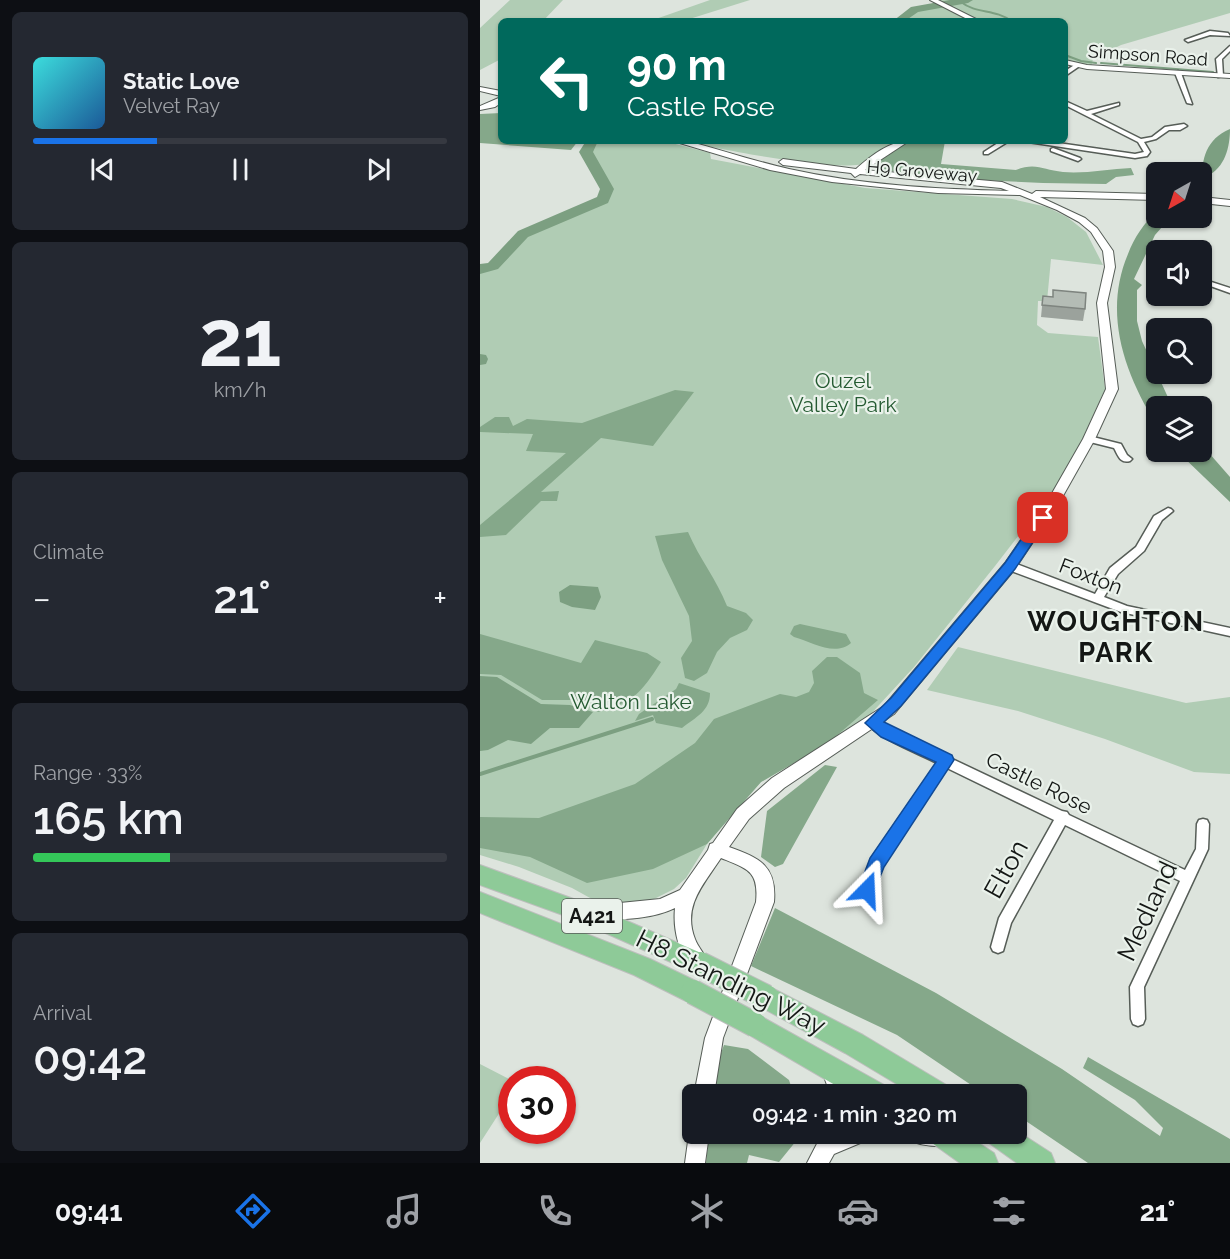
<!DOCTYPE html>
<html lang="en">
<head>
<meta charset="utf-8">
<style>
	body { margin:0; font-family:Raleway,sans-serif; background:#242831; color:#f1f3f6; height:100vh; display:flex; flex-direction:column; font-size:22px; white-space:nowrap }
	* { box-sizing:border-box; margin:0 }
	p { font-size:20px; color:#9ea1a6 }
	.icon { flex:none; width:33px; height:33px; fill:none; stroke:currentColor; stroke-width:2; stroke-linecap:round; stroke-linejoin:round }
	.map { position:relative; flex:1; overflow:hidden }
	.details { display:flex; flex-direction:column; gap:12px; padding:12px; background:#0d0f14; width:480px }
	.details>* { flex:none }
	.banner { position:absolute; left:18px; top:18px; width:570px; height:126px; border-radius:9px; box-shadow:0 2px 4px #0004; background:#00695c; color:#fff; overflow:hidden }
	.needle { width:39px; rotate:219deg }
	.fabs { position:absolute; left:666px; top:162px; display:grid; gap:12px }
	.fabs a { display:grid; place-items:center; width:66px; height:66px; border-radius:9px; background:#171b24; box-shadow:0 2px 4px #0004; font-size:30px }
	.speed { position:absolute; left:18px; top:1066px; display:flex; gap:12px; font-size:30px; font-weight:700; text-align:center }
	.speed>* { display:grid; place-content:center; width:78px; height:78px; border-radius:50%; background:#171b24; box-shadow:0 2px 4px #0004; line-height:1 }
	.speed .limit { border:9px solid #d22; background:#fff; color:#111 }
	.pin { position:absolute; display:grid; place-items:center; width:51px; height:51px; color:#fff; margin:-26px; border-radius:12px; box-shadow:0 3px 9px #0006 }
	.me { position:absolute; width:66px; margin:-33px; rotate:21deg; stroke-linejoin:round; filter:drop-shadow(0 0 4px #0008) }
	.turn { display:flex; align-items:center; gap:21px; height:126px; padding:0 30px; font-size:27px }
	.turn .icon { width:78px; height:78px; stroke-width:2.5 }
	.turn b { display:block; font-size:42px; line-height:51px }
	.big { font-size:45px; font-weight:600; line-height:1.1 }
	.details .tile { flex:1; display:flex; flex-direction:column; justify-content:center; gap:9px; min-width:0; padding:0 21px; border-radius:9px; background:#242831 }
	.details .dial { align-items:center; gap:0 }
	.dial b { font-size:78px; line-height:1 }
	.song { display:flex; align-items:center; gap:18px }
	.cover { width:72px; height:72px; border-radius:9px; background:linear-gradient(135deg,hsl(180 70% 55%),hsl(210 70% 35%)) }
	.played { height:6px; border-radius:3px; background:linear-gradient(90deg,#1a73e8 30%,#363941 30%) }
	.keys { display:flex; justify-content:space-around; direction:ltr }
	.heat { display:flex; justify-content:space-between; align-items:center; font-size:33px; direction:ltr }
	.charge { height:9px; border-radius:4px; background:linear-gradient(90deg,#34c759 33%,#363941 0) }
	.trip { position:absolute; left:202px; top:1084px; width:345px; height:60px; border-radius:9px; background:#171b24; box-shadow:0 2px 4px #0004; font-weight:600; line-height:60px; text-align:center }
	.tabs { display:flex; height:96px; justify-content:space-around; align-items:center; background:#090b0e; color:#9ea1a6 }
	.tabs .icon { width:42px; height:42px }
	.tabs .current { color:#1a73e8 }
	.tabs b { font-size:27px; color:#f1f3f6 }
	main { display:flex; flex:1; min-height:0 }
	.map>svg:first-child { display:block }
	.green { fill:#b0ccb4 }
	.forest { fill:#85a88a }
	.water { fill:#7c9f81 }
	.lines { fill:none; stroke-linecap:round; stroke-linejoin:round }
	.stream-far1 { stroke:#7c9f81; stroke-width:2 }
	.stream { stroke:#7c9f81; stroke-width:4 }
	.river { fill:#7c9f81; fill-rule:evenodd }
	.minor-casing { stroke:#565d57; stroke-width:3 }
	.tertiary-casing { stroke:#565d57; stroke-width:2 }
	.trunk-casing { stroke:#bdbebd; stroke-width:2 }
	.minor { fill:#fff; fill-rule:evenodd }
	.tertiary { fill:#fff; fill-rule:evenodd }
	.trunk { fill:#8eca98; fill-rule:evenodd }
	.trunk-bridge-casing { stroke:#bdbebd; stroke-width:26; stroke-linecap:butt }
	.trunk-bridge { stroke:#8eca98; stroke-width:24 }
	.wall { fill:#9ba29c }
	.building { fill:#b4bcb5; stroke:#7e847f; stroke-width:1.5 }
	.route { fill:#1a73e8; stroke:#114b97; stroke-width:1.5 }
	.labels { text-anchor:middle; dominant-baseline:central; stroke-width:4.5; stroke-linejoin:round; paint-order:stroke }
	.far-street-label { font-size:18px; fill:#141715; stroke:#eaf2eb }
	.shield { fill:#eaf2eb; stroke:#545955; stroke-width:1.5 }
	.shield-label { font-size:20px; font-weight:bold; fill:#141715 }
	.park-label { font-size:21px; fill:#245a31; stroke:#eaf2eb }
	.street-label { font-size:21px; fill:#141715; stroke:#eaf2eb }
	.near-street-label { font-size:26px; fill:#141715; stroke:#eaf2eb }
	.district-label { font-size:27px; font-weight:bold; letter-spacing:1.5px; fill:#141715; stroke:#eaf2eb }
</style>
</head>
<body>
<main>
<section class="details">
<div class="tile">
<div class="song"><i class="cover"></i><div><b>Static Love</b><p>Velvet Ray</p></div></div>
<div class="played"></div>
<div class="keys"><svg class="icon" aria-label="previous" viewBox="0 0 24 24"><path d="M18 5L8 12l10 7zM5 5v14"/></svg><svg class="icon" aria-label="pause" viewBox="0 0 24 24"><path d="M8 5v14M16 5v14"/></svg><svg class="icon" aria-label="next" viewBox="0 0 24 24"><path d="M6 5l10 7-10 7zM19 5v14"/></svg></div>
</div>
<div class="tile dial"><b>21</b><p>km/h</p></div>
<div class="tile"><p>Climate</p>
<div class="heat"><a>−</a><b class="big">21°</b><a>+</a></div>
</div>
<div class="tile"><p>Range · 33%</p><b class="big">165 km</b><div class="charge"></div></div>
<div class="tile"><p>Arrival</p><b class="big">09:42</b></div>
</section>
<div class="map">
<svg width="750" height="1163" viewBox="0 0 750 1163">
	<rect width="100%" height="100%" fill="#dde4dd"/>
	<path class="green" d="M30 0H83L63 21H21V59L0 70V28Z
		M230 0H270L203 21H170Z
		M453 0H750V13L641 45 613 59 611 67 585 62V21H418L435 9 460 4Z
		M112 141H184L230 153 231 159 385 188 532 199 567 207 587 217 606 232 623 265 571 259 567 301H558L557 325 568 333 618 337 625 389 606 431 596 453 574 490 515 566 434 667 388 717 368 731 281 782 245 822 227 844 206 878 194 889 166 903 140 906 121 904 92 888 39 867 0 855V269L13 266 43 234 123 200 127 189 116 166 106 152Z
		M203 141H425C413 148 401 155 389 162 364 175 236 148 203 141Z
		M478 647 706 703 750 697V774L714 772 625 739 538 711 447 690Z
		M0 1064 31 1080V1095L0 1143Z"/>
	<path class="forest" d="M21 113V141H98L91 150 0 143V114Z
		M430 141H465L461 164 536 170C556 162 563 170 583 172 604 174 629 169 651 168L654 175 636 177 626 184 563 183 498 180 400 170 394 165 400 158Z
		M195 390 214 392 173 446 121 438 61 492 79 491 77 501H61L26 535 0 537V525L86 453 46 451 53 434 0 432V427L15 417H29L33 426 47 419 102 423Z
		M208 532C219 558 237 580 247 606L266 613 273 620 267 630 250 638 237 652 227 673 214 681 205 678 201 658 212 641 209 616 182 560 175 536Z
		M320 624 366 634 371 643C355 657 332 642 314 637L310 634 314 626Z
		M0 634 101 663 115 640 167 653 181 662C161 693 154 702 118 712L94 700H62L21 675 0 674Z
		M347 657H357L380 673 384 693 398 700 347 744 281 782 227 844 173 869 107 883 50 857 0 848V817L59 818 155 784 215 743 234 719 300 694 316 697 329 692 334 683 332 671Z
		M199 683 230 693C230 711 216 717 202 728L176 723 173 715 155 721 159 714 196 689Z
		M345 765 357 767 303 864 295 867 281 857 287 811Z
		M295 908 456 993 582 1069 680 1136 683 1128 655 1100 603 1068 608 1057 750 1139V1163H608L537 1115V1095H506L417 1035 271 966Z
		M244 1045 268 1049 309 1080 314 1095H232L234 1072Z
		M229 1134H321V1135L299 1162 269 1155 267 1163H226Z"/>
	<path class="water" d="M750 129C750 147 745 168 727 176V185L722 192C721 165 722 141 750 129Z
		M676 212V218H690L675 235 654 279 662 285 657 290V321L662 341 692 406H676V424C644 372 623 313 648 254 654 238 664 223 676 212Z
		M722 445 750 477V502L698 452H722Z
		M90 585 118 587 121 597 115 610 92 607 80 602 79 592Z
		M0 676 17 677 61 704 90 705 113 712 99 728H70L51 744 28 740 8 750 0 751Z"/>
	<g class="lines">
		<path class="stream-far1" d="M481 2C496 14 516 9 531 21
			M585 55 601 61 616 63
			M621 63 733 72"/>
		<path class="stream" d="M0 774 172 719"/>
		<path class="river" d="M470 0H493L488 3 438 12 425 21H413L431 7Z
			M106 141H118L113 152 134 189 128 203 48 237 18 269 0 274V264L8 263 38 231 117 197 120 189 99 152Z
			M0 354 6 355 8 359 6 364 0 365Z"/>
		<g class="minor-casing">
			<path id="minor" d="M730 31 748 33 750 36 730 35 708 42 705 40Z
				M750 46V51L742 59 743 76 738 77 736 59Z
				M596 64 601 65 585 76V71Z
				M698 71 701 73 712 104 707 103 695 73Z
				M585 101 607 111 639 103V105L611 114 661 139 672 137 685 127 704 124 707 126 700 130H689L676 139 664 142 670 152 667 156 655 158 548 142 547 141H564L655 154 664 152 658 142 585 105Z
				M521 141H529L508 154H504V152Z
				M573 148 600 158 601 159 598 161 571 151V149Z
				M722 279 750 288V293L722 283Z
				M609 436 641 444 647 455 652 459 650 461C640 464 638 455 634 448L606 441 604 439Z
				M688 508 691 509 693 511 682 520 664 551 638 574 624 597 647 606 750 628V636L641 612 526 569 525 566 526 563H534L615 594 630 568 656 547 674 516Z
				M393 718 411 730 582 811 587 812 589 815 705 870 716 849 717 824 719 820 723 819 727 820 729 824 728 849 664 987 665 1019 663 1024 658 1026 653 1024 651 1019 650 987 700 881 585 825 531 923 523 951 518 953 513 951 511 947 519 918 574 820 467 768 402 865 392 894 387 896 382 894 380 890 391 859 457 763C440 754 397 738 387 723L389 720Z"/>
		</g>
		<g class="tertiary-casing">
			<path id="tertiary" d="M450 0H458L500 21H491Z
				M585 60 607 65 750 74V78L607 69 585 64Z
				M0 87 21 91V96L0 91Z
				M21 97V103L15 107 0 110V106Z
				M193 141H207C241 150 274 161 309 169 381 185 456 189 529 191L521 188 380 174 375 177 371 173 303 165 299 162 303 159 376 169C391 156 409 141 429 141L385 170 522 182 552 194 556 191 676 194V200L560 197 605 218 617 228 633 251 635 267 627 303 638 389 615 439 579 503 535 569 414 714 304 788 269 819 249 847C280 858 297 866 294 902L243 1038 234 1095H214L225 1038 276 902C279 871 268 869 241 858 224 884 202 906 215 939 218 947 224 953 227 960L224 966 218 968C198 961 193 927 195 908 168 921 136 919 106 920L100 917 97 912 100 907 180 899 200 890 228 850 230 844 233 843 257 809 292 778 404 706 525 563 567 502 603 439 626 389 617 303 625 267 623 251 611 232 599 222 577 210 540 195 458 193 352 182 290 170Z
				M722 197 750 200V206L722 203Z
				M352 1061 359 1064 367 1085V1095H347V1085L342 1071 345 1064Z
				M213 1126V1134H229L225 1163H205L209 1134Z
				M342 1134H388L385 1141 354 1154 349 1163H327Z
				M428 1134H473L474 1136 471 1143C459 1148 443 1146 431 1141Z"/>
		</g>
		<g class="trunk-casing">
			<path id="trunk" d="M0 865 110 905 228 956 232 964 228 972 220 975 94 919 0 885Z
				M0 892 170 959 222 984 225 992 222 1000 213 1004 204 1000 154 975 0 913Z
				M286 985 383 1035 468 1086 472 1095H435L365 1053 277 1005 274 997 277 989Z
				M275 1013 406 1086 410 1095H372L266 1033 263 1025 266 1017Z
				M537 1131 571 1153 575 1163H537L509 1143 505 1134H537Z
				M448 1134H485L514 1153 518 1163H480L452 1143Z"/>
		</g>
		<use href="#minor" class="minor"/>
		<use href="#tertiary" class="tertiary"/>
		<use href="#trunk" class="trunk"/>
		<g class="trunk-bridge-casing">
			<path id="trunk-bridge" d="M220 964 286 997
				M213 992 275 1025"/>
		</g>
		<use href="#trunk-bridge" class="trunk-bridge"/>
	</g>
	<path class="wall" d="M563 296 573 297 605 309 603 321 561 317Z"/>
	<path class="building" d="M573 290 606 293 605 309 562 305 563 296 573 297Z"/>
	<path class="route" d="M563 514 569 518 535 569 421 706 404 722 472 755 474 760 404 867 393 895 387 897 380 895 378 890 390 858 456 762 401 737 385 723 411 698 525 563 558 515Z"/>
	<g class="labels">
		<g class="far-street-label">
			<text transform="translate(668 55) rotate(4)">Simpson Road</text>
			<text transform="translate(442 171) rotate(5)">H9 Groveway</text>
		</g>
		<rect class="shield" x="82" y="899" width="60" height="34" rx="4.5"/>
		<g class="shield-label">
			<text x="112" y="916">A421</text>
		</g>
		<g class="park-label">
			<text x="363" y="380">Ouzel<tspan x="363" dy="24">Valley Park</tspan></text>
			<text x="151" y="701">Walton Lake</text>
		</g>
		<g class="street-label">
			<text transform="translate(611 576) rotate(21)">Foxton</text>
			<text transform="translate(559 783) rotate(26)">Castle Rose</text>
		</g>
		<g class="near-street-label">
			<text transform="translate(526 869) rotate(-61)">Elton</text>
			<text transform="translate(667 911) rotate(-65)">Medland</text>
			<text transform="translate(251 982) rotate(26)">H8 Standing Way</text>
		</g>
		<g class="district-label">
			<text x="636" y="621">WOUGHTON<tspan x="636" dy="31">PARK</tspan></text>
		</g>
	</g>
</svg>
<div class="fabs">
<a><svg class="needle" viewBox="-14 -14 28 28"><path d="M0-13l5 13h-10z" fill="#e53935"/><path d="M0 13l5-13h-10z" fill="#9ea1a6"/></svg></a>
<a><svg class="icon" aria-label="sound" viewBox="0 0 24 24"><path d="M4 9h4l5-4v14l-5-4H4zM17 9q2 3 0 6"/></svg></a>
<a><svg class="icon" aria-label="search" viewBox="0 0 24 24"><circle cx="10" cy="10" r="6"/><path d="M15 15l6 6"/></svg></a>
<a><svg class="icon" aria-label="layers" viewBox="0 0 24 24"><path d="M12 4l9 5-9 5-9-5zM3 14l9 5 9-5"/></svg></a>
</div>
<div class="speed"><div class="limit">30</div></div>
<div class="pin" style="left:563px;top:518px;background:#d93025"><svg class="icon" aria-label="arrive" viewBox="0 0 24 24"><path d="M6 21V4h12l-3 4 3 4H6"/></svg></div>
<svg class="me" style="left:387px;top:890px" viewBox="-20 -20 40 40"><path d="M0-17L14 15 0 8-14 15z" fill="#1a73e8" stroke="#fff" stroke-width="4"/></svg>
<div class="trip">09:42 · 1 min · 320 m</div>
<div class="banner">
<div class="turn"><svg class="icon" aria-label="left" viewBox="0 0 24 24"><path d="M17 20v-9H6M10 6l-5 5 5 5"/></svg><div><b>90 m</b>Castle Rose</div></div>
</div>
</div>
</main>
<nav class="tabs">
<b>09:41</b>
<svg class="icon current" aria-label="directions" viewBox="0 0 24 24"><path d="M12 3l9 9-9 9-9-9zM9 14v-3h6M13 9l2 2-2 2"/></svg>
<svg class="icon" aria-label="music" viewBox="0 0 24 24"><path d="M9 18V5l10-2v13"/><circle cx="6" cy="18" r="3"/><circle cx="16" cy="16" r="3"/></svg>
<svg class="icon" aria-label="phone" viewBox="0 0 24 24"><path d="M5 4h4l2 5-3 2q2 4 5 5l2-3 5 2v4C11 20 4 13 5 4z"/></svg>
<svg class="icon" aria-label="climate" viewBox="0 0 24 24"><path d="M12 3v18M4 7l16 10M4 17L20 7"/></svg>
<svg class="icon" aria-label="car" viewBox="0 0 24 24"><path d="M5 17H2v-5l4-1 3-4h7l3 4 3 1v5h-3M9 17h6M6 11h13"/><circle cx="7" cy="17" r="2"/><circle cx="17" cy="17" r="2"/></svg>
<svg class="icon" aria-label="filters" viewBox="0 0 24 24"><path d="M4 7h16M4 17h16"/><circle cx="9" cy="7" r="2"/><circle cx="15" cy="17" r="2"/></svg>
<b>21°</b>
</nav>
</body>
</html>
